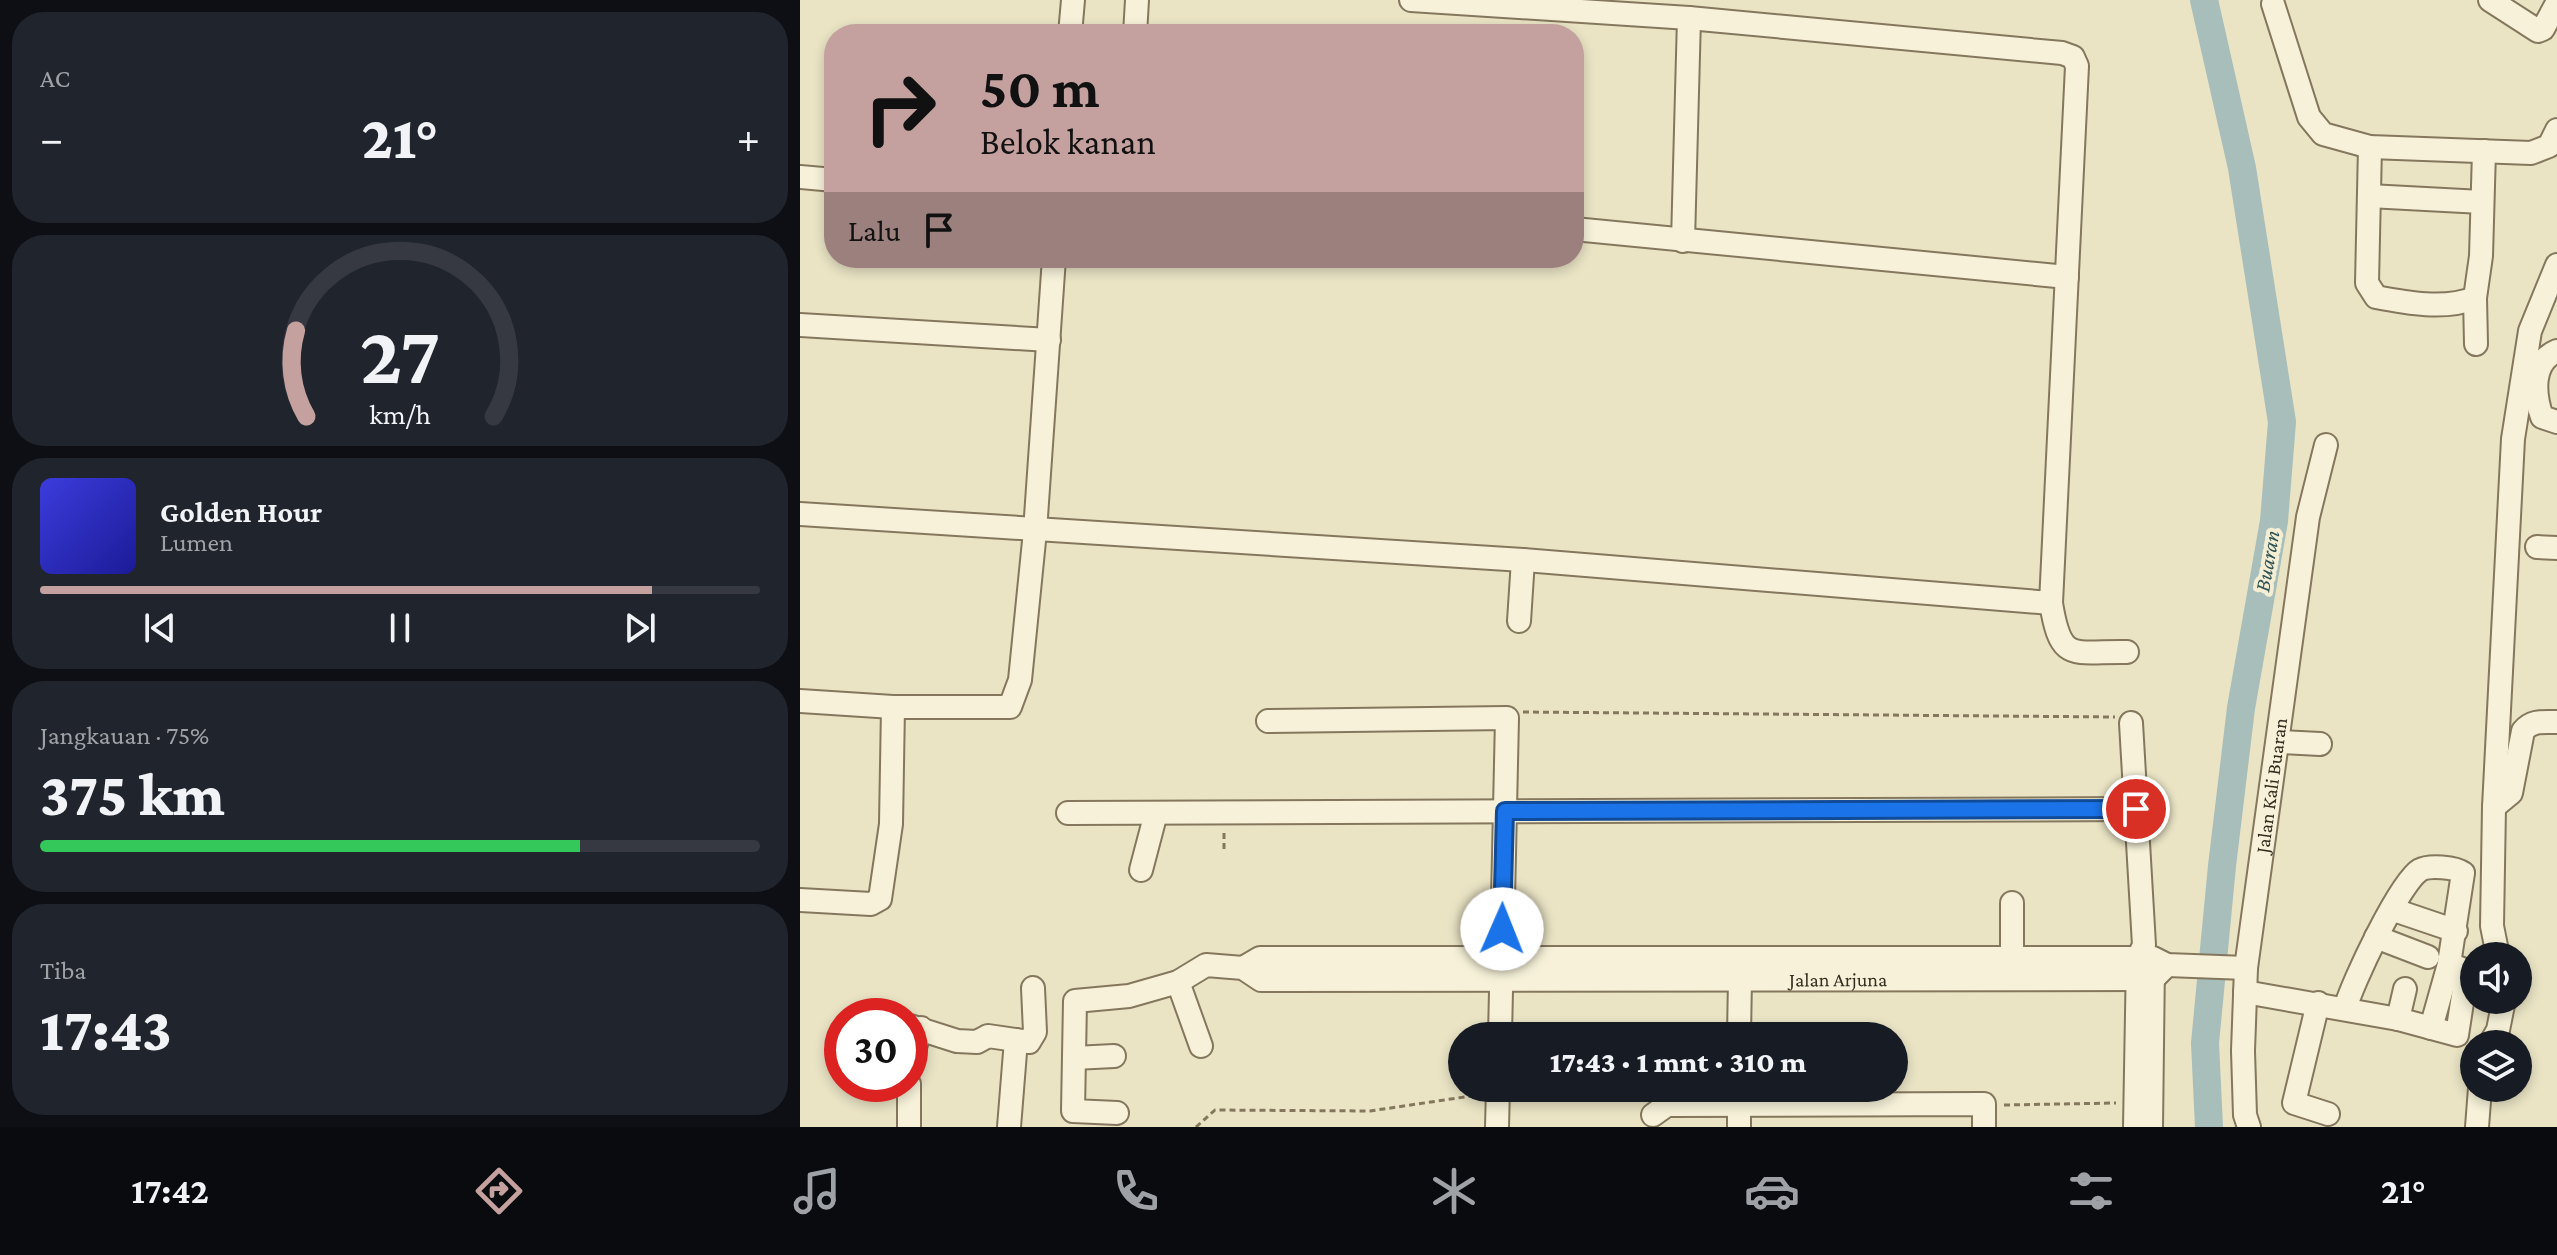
<!DOCTYPE html>
<html lang="id">
<head>
<meta charset="utf-8">
<style>
	body { margin:0; font-family:"Crimson Pro",serif; background:#20242c; color:#f1f3f6; height:100vh; display:flex; flex-direction:column; font-size:30px; white-space:nowrap }
	* { box-sizing:border-box; margin:0 }
	p { font-size:26px; color:#9ea1a6 }
	.icon { flex:none; width:44px; height:44px; fill:none; stroke:currentColor; stroke-width:2; stroke-linecap:round; stroke-linejoin:round }
	.map { position:relative; flex:1; overflow:hidden }
	.details { display:flex; flex-direction:column; gap:12px; padding:12px; background:#0d0f14; width:800px }
	.details>* { flex:none }
	.guide { position:absolute; left:24px; top:24px; width:760px; height:244px; border-radius:32px; box-shadow:0 4px 12px #0003; background:#c4a19e; color:#111; overflow:hidden }
	.buttons { position:absolute; left:1660px; top:942px; display:grid; gap:16px }
	.buttons a { display:grid; place-items:center; width:72px; height:72px; border-radius:50%; background:#171b24; box-shadow:0 4px 12px #0003; font-size:40px }
	.speed { position:absolute; left:24px; top:998px; display:flex; gap:16px; font-size:40px; font-weight:700; text-align:center }
	.speed>* { display:grid; place-content:center; width:104px; height:104px; border-radius:50%; background:#171b24; box-shadow:0 4px 12px #0003; line-height:1 }
	.speed .limit { border:12px solid #d22; background:#fff; color:#111 }
	.pin { position:absolute; display:grid; place-items:center; width:68px; height:68px; color:#fff; margin:-34px; border:4px solid #fff; border-radius:50%; box-shadow:0 2px 8px #0007 }
	.me { position:absolute; width:88px; margin:-44px; rotate:1deg; stroke-linejoin:round; filter:drop-shadow(0 0 6px #0008) }
	.turn { display:flex; align-items:center; gap:28px; height:168px; padding:0 24px; font-size:36px }
	.turn .icon { width:104px; height:104px; stroke-width:2.5 }
	.turn b { display:block; font-size:56px; line-height:68px }
	.then { display:flex; align-items:center; height:76px; padding:0 24px; background:#0003; gap:16px; font-size:30px }
	.big { font-size:60px; font-weight:800; line-height:1.1 }
	.details .card { flex:1; display:flex; flex-direction:column; justify-content:center; gap:12px; min-width:0; padding:0 28px; border-radius:32px; background:#20242c }
	.details .dial { align-items:center; gap:0 }
	.dial svg { height:208px; overflow:visible; fill:none; stroke:#363941; stroke-width:7; stroke-linecap:round; text-anchor:middle }
	.dial text { fill:#f1f3f6; stroke:none }
	.song { display:flex; align-items:center; gap:24px }
	.cover { width:96px; height:96px; border-radius:12px; background:linear-gradient(135deg,hsl(240 70% 55%),hsl(240 70% 35%)) }
	.played { height:8px; border-radius:4px; background:linear-gradient(90deg,#c4a19e 85%,#363941 85%) }
	.keys { display:flex; justify-content:space-around; direction:ltr }
	.heat { display:flex; justify-content:space-between; align-items:center; font-size:44px; direction:ltr }
	.charge { height:12px; border-radius:6px; background:linear-gradient(90deg,#34c759 75%,#363941 0) }
	.trip { position:absolute; left:648px; top:1022px; width:460px; height:80px; border-radius:40px; background:#171b24; box-shadow:0 4px 12px #0003; font-weight:800; line-height:80px; text-align:center }
	.menu { display:flex; height:128px; justify-content:space-around; align-items:center; background:#090b0e; color:#9ea1a6 }
	.menu .icon { width:56px; height:56px }
	.menu .active { color:#c4a19e }
	.menu b { font-size:36px; color:#f1f3f6 }
	main { display:flex; flex:1; min-height:0 }
	.map>svg:first-child { display:block }
	.lines { fill:none; stroke-linecap:round; stroke-linejoin:round }
	.river { stroke:#a7beba; stroke-width:28 }
	.minor-casing { stroke:#84775d; stroke-width:26 }
	.path { stroke:#84775d; stroke-width:3; stroke-dasharray:6 4; stroke-linecap:butt }
	.minor { stroke:#f6f1d8; stroke-width:22 }
	.route-casing { stroke:#114b97; stroke-width:20 }
	.route { stroke:#1a73e8; stroke-width:14 }
	.labels { text-anchor:middle; dominant-baseline:central; stroke-width:8; stroke-linejoin:round; paint-order:stroke }
	.street-label { font-size:20px; fill:#352d1f; stroke:#f3eed4 }
	.water-label { font-size:22px; font-style:italic; fill:#305254; stroke:#f3eed4 }
</style>
</head>
<body>
<main>
<section class="details">
<div class="card"><p>AC</p>
<div class="heat"><a>−</a><b class="big">21°</b><a>+</a></div>
</div>
<div class="card dial"><svg viewBox="0 0 100 80">
<path d="M14 69A42 42 0 1 1 86 69"/>
<path d="M14 69A42 42 0 0 1 10 36" stroke="#c4a19e"/>
<text x="50" y="56" font-size="32" font-weight="700">27</text>
<text x="50" y="72" font-size="11">km/h</text>
</svg></div>
<div class="card">
<div class="song"><i class="cover"></i><div><b>Golden Hour</b><p>Lumen</p></div></div>
<div class="played"></div>
<div class="keys"><svg class="icon" aria-label="previous" viewBox="0 0 24 24"><path d="M18 5L8 12l10 7zM5 5v14"/></svg><svg class="icon" aria-label="pause" viewBox="0 0 24 24"><path d="M8 5v14M16 5v14"/></svg><svg class="icon" aria-label="next" viewBox="0 0 24 24"><path d="M6 5l10 7-10 7zM19 5v14"/></svg></div>
</div>
<div class="card"><p>Jangkauan · 75%</p><b class="big">375 km</b><div class="charge"></div></div>
<div class="card"><p>Tiba</p><b class="big">17:43</b></div>
</section>
<div class="map">
<svg width="1757" height="1127" viewBox="0 0 1757 1127">
	<rect width="100%" height="100%" fill="#eae4c5"/>
	<g class="lines">
		<path class="river" d="M1404 0 1442 168 1482 422 1474 521 1441 708 1422 866 1405 1043 1409 1127"/>
		<g class="minor-casing">
			<g id="minor">
				<path d="M1690 0 1738 31 1743 29 1757 3"/>
				<path d="M1473 4 1509 117 1523 134 1570 147 1731 153 1749 146 1757 130"/>
				<path d="M270 34 273 0"/>
				<path d="M335 34 337 0"/>
				<path d="M1570 147 1567 283 1576 297C1607 303 1645 310 1675 298L1681 256 1684 151"/>
				<path d="M0 177 34 180"/>
				<path d="M1569 196 1682 202"/>
				<path d="M774 229 1267 277"/>
				<path d="M883 241 889 18"/>
				<path d="M1675 298 1676 344"/>
				<path d="M0 325 249 340"/>
				<path d="M1757 351C1731 362 1734 394 1742 417L1757 422"/>
				<path d="M0 514 723 560 1251 603 1277 66 1273 57 1262 53 889 18 611 0"/>
				<path d="M1737 547 1757 548"/>
				<path d="M1251 603C1261 664 1272 651 1327 652"/>
				<path d="M719 621 723 560"/>
				<path d="M0 701 93 707H210L220 680 235 531 254 258"/>
				<path d="M468 721 707 718 700 1036"/>
				<path d="M1331 723 1344 945 1338 958 1335 1127"/>
				<path d="M1479 742 1520 744"/>
				<path d="M1694 807 1711 793 1723 731C1732 720 1743 722 1757 722"/>
				<path d="M268 813 1336 809"/>
				<path d="M341 870 356 813"/>
				<path d="M0 900 71 904 80 899 91 824 93 707"/>
				<path d="M1212 903V958"/>
				<path d="M1594 910 1656 931"/>
				<path d="M1576 937 1628 957"/>
				<path d="M1698 956 1692 926 1694 807 1713 439 1730 331 1757 265"/>
				<path d="M443 968 460 958H1353L1367 965 1446 968"/>
				<path d="M378 982 401 1046"/>
				<path d="M1445 992 1598 1019 1657 1035 1666 976 1662 969 1649 964"/>
				<path d="M1518 1003 1494 1103 1528 1114"/>
				<path d="M1545 1009C1552 983 1600 882 1620 870 1629 865 1655 867 1663 873L1649 964 1631 1028"/>
				<path d="M1598 1019 1605 989"/>
				<path d="M110 1026 157 1041 177 1042 188 1036 229 1042 235 1032 233 988"/>
				<path d="M939 1036 940 978"/>
				<path d="M1690 1044 1698 1030 1704 1000"/>
				<path d="M274 1058 314 1056"/>
				<path d="M110 1063 121 1028"/>
				<path d="M109 1084V1127"/>
				<path id="s1" d="M317 1113 273 1111 275 1001 329 996 378 982 406 965 443 968 461 980 1353 979 1367 965"/>
				<path d="M853 1115 867 1105 1184 1104V1127"/>
				<path d="M209 1127 216 1040"/>
				<path d="M697 1127 698 1088"/>
				<path d="M939 1127V1088"/>
				<path d="M1351 1127 1353 964"/>
				<path id="s2" d="M1449 1127 1445 1115 1443 1051 1446 968 1508 517 1526 445"/>
				<path d="M1677 1127 1680 1088"/>
			</g>
		</g>
		<path class="path" d="M723 712 1315 717
			M424 833V850
			M1204 1105 1316 1103
			M396 1127 415 1110 570 1111 678 1095"/>
		<use href="#minor" class="minor"/>
	</g>
	<g class="lines">
		<g class="route-casing">
			<path id="route" d="M702 929 705 811 1336 809"/>
		</g>
		<use href="#route" class="route"/>
	</g>
	<g class="labels">
		<g class="street-label">
			<text stroke="none"><textPath href="#s2" startOffset="344">Jalan Kali Buaran</textPath></text>
			<text stroke="none"><textPath href="#s1" startOffset="928">Jalan Arjuna</textPath></text>
		</g>
		<g class="water-label">
			<text transform="translate(1467 561) rotate(-80)">Buaran</text>
		</g>
	</g>
</svg>
<div class="buttons">
<a><svg class="icon" aria-label="sound" viewBox="0 0 24 24"><path d="M4 9h4l5-4v14l-5-4H4zM17 9q2 3 0 6"/></svg></a>
<a><svg class="icon" aria-label="layers" viewBox="0 0 24 24"><path d="M12 4l9 5-9 5-9-5zM3 14l9 5 9-5"/></svg></a>
</div>
<div class="speed"><div class="limit">30</div></div>
<div class="pin" style="left:1336px;top:809px;background:#d93025"><svg class="icon" aria-label="arrive" viewBox="0 0 24 24"><path d="M6 21V4h12l-3 4 3 4H6"/></svg></div>
<svg class="me" style="left:702px;top:929px" viewBox="-20 -20 40 40"><circle r="19" fill="#fff"/><path d="M0-13L10 11 0 6-10 11z" fill="#1a73e8"/></svg>
<div class="trip">17:43 · 1 mnt · 310 m</div>
<div class="guide">
<div class="turn"><svg class="icon" aria-label="right" viewBox="0 0 24 24"><path d="M7 20v-9h11M14 6l5 5-5 5"/></svg><div><b>50 m</b>Belok kanan</div></div>
<div class="then">Lalu<svg class="icon" aria-label="arrive" viewBox="0 0 24 24"><path d="M6 21V4h12l-3 4 3 4H6"/></svg></div>
</div>
</div>
</main>
<nav class="menu">
<b>17:42</b>
<svg class="icon active" aria-label="directions" viewBox="0 0 24 24"><path d="M12 3l9 9-9 9-9-9zM9 14v-3h6M13 9l2 2-2 2"/></svg>
<svg class="icon" aria-label="music" viewBox="0 0 24 24"><path d="M9 18V5l10-2v13"/><circle cx="6" cy="18" r="3"/><circle cx="16" cy="16" r="3"/></svg>
<svg class="icon" aria-label="phone" viewBox="0 0 24 24"><path d="M5 4h4l2 5-3 2q2 4 5 5l2-3 5 2v4C11 20 4 13 5 4z"/></svg>
<svg class="icon" aria-label="climate" viewBox="0 0 24 24"><path d="M12 3v18M4 7l16 10M4 17L20 7"/></svg>
<svg class="icon" aria-label="car" viewBox="0 0 24 24"><path d="M5 17H2v-5l4-1 3-4h7l3 4 3 1v5h-3M9 17h6M6 11h13"/><circle cx="7" cy="17" r="2"/><circle cx="17" cy="17" r="2"/></svg>
<svg class="icon" aria-label="filters" viewBox="0 0 24 24"><path d="M4 7h16M4 17h16"/><circle cx="9" cy="7" r="2"/><circle cx="15" cy="17" r="2"/></svg>
<b>21°</b>
</nav>
</body>
</html>
